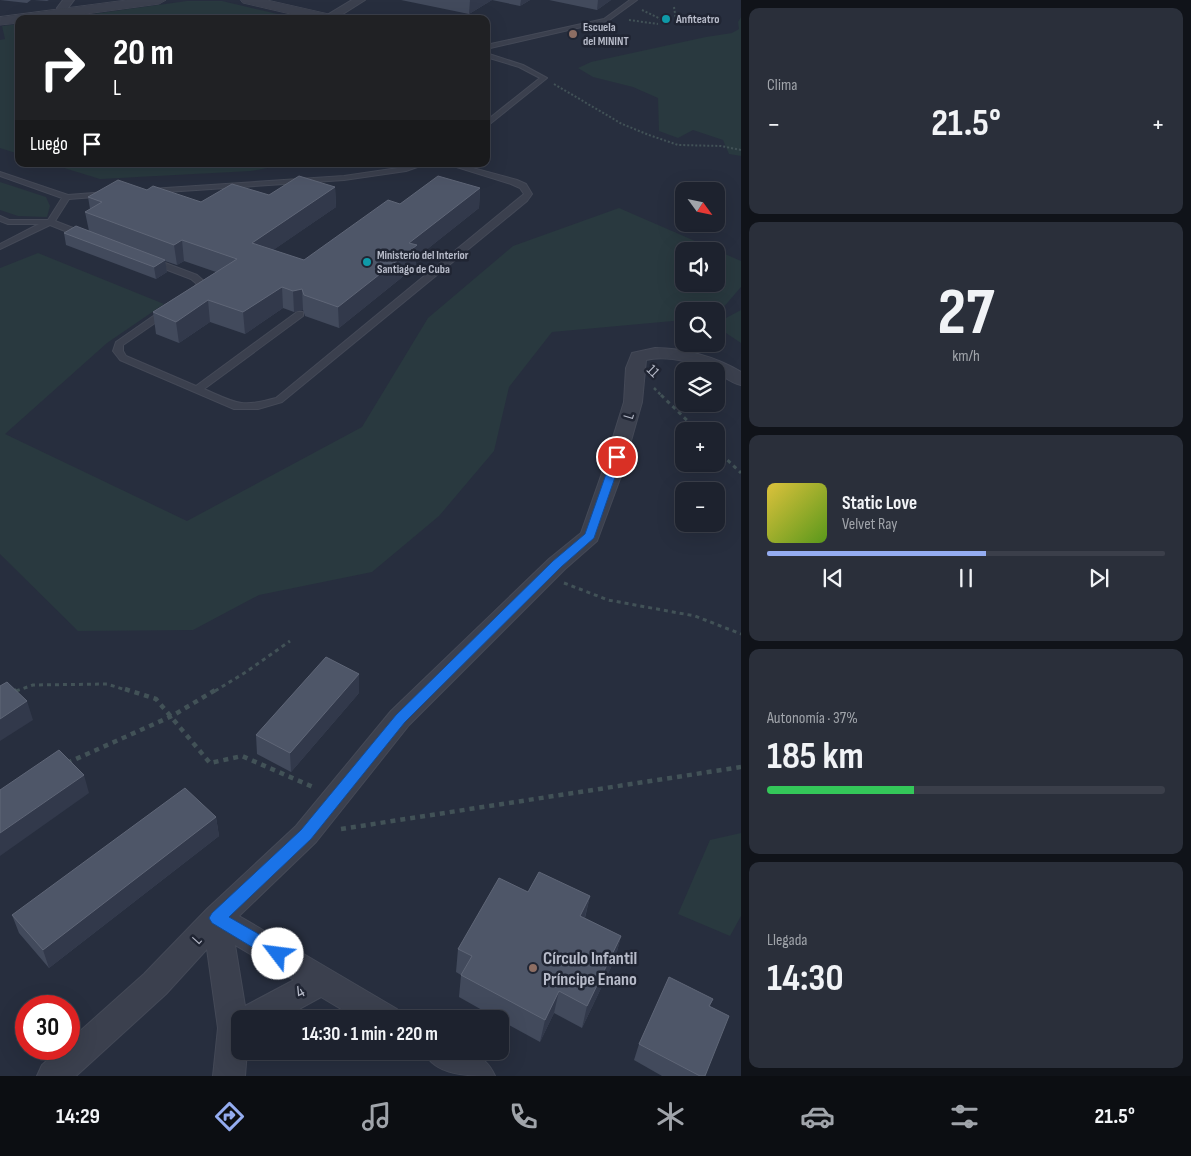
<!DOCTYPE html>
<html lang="es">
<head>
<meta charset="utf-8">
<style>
	body { margin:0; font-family:"Sofia Sans Condensed",sans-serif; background:#2a2f3a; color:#f1f3f6; height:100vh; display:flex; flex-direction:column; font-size:19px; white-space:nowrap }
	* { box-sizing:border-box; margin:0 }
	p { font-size:16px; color:#a0a4aa }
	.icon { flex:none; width:28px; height:28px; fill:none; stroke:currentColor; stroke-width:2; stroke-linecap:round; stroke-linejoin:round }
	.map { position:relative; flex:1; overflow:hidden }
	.details { display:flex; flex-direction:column; gap:8px; padding:8px; background:#101319; width:450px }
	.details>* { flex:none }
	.top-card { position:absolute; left:15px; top:15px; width:475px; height:152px; border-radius:10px; box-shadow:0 5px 20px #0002,0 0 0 1px #3b3f4a; background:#202124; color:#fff; overflow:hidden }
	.needle { width:32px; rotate:123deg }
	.fabs { position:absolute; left:675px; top:182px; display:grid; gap:10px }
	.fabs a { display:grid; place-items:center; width:50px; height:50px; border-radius:10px; background:#1d222e; box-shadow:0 5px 20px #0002,0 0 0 1px #3b3f4a; font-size:25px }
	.speed { position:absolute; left:15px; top:995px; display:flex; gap:10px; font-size:25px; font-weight:700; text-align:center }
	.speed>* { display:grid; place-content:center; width:65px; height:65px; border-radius:50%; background:#1d222e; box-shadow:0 5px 20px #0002,0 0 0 1px #3b3f4a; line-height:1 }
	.speed .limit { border:8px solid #d22; background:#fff; color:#111 }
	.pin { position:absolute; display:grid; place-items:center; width:42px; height:42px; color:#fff; margin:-21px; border:2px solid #fff; border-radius:50%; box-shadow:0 1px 5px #0007 }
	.me { position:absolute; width:55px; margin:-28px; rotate:300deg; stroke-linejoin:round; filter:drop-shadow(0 0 4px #0008) }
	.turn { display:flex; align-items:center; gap:18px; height:105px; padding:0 15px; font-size:22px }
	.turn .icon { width:65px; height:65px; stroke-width:2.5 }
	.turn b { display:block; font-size:35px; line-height:42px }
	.then { display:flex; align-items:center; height:48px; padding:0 15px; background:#0003; gap:10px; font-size:19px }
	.big { font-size:38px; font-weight:700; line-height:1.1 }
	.details .widget { flex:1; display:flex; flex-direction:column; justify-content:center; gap:8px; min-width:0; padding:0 18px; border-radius:10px; background:#2a2f3a }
	.details .dial { align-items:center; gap:0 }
	.dial b { font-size:65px; line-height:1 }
	.song { display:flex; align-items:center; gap:15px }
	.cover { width:60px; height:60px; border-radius:8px; background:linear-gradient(135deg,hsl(50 70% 55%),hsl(90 70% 35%)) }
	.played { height:5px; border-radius:2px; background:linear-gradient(90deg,#94acf0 55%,#3b3f4a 55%) }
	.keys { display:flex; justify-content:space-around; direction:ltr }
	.heat { display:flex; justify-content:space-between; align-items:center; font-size:28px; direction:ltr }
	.charge { height:8px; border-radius:4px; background:linear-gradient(90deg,#34c759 37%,#3b3f4a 0) }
	.trip { position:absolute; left:231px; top:1010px; width:278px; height:50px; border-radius:10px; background:#1d222e; box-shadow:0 5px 20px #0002,0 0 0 1px #3b3f4a; font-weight:700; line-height:50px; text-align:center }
	.tab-bar { display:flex; height:80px; justify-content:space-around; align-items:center; background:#0c0e12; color:#a0a4aa }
	.tab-bar .icon { width:35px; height:35px }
	.tab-bar .current { color:#94acf0 }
	.tab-bar b { font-size:22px; color:#f1f3f6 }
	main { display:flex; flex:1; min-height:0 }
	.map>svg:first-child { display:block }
	.green { fill:#29393f; fill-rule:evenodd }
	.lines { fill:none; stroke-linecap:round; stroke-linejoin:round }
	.service-casing { stroke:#444957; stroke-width:2 }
	.minor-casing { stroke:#444957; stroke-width:2 }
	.tertiary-casing { stroke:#444957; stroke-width:1 }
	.path-far3 { stroke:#425257; stroke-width:2; stroke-dasharray:2 2; stroke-linecap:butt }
	.path-far2 { stroke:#425257; stroke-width:2.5; stroke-dasharray:3 3; stroke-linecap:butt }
	.path-far1 { stroke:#425257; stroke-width:3; stroke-dasharray:4 4; stroke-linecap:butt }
	.path { stroke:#425257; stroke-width:4.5; stroke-dasharray:5 5; stroke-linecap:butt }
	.service { fill:#3b404e; fill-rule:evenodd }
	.minor { fill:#3b404e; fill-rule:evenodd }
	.tertiary { fill:#3b404e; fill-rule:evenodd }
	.wall { fill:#424a5c }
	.shaded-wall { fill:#32394b }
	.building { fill:#4e5668; stroke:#5f6677 }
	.route { fill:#1a73e8; stroke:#114b97 }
	.culture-dot { fill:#0f9aa8; stroke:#202533; stroke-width:2 }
	.education-dot { fill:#8d6e63; stroke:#202533; stroke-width:2 }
	.labels { text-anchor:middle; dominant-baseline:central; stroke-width:5; stroke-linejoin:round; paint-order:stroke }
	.far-poi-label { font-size:12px; font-weight:bold; fill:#b7bbc9; stroke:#202533; text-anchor:start }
	.street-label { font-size:15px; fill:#b7bbc9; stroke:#202533 }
	.near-poi-label { font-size:18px; font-weight:bold; fill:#b7bbc9; stroke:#202533; text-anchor:start }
	.near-street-label { font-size:18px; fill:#b7bbc9; stroke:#202533 }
</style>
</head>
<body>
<main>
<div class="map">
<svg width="741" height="1076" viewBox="0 0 741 1076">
	<rect width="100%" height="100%" fill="#272e3e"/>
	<path class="green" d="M187 1H222L299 19H57Z
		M741 17V156L729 154 723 140 693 130 678 138 659 131 658 98 633 87 593 77 578 68 591 62 706 37 732 33 739 29 738 22Z
		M19 24V154L0 148V40L5 39 2 26Z
		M51 164H289L251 171 100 179Z
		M0 182 46 197 50 206 47 217 18 216 0 210Z
		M619 208 741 261V287L716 316V311H684V320L552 332 509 387 494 451 439 516 372 572 259 595 193 630 78 631 0 554V268L38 253 164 304 107 343 5 434 187 521 362 427 428 318 513 246ZM716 251V284H684V251Z
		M741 310V343L726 333V318Z
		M741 833V916L730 936 678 914 710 840Z"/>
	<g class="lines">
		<g class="service-casing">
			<path id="service" d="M630 0H637L608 21 486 49V45L604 19Z
				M486 53 523 65 547 78 486 127V121L540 78 519 67 486 57Z
				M415 164H426L406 171 344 180 151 193 147 191 151 189 344 176 405 167Z
				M447 164H458L517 180 526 184 532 194 527 201 282 402 258 409H234L120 360 113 351 116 342 162 310H168V314L123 345V351L126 356 196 386 297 312H303V316L204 389C236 403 240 408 276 398L524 194 520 188 511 184Z
				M0 172 68 195 107 192 111 194 107 196 69 199 55 221 86 233V237H80L50 225 0 249V244L39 224H8L0 221V216L9 220H48L62 198 0 176Z
				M152 258 197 275 206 283C203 290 199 297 190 295L189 293 197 284 191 279 149 263 148 261Z"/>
		</g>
		<g class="minor-casing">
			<path id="minor" d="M63 0H74L68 8 69 12 64 15 60 14 57 8Z
				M352 0H365L335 19 322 18Z
				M655 348C684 348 717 357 741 372V385C731 383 722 375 715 371 695 363 667 355 646 360L642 402 621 476 597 541 565 569 409 725 316 842 239 916 397 1009 401 1019H358L321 997 281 1019H240V1051H247L245 1076H213L218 1028 207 949 166 994 76 1076H37L42 1065 60 1049H69V1041L144 974 207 909 296 826 391 711 549 559 581 533 601 476 624 402 626 368 632 353ZM235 945 294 980 245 1006Z
				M423 1051C451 1051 482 1045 495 1076 467 1076 436 1076 423 1051Z"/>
		</g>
		<g class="tertiary-casing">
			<path id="tertiary" d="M127 0H166L159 4 49 19H19V23L0 25V17Z
				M241 0H267L333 15 335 18 312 19 243 3Z"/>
		</g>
		<path class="path-far3" d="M674 7 676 20
			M642 10 667 22
			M629 20 658 24
			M554 84 622 124 649 135 678 145 721 146 741 150"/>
		<path class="path-far2" d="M654 388 662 396"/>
		<path class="path-far1" d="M661 395 698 431
			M716 449 741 473
			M564 583 608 600 695 616 741 634
			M16 691 33 685 107 684 129 691
			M215 691 246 672 290 641"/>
		<path class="path" d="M125 689 156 699 210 763 242 756 313 787
			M12 692 20 689
			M67 763 172 716 217 689
			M341 829 741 767"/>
		<use href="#service" class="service"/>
		<use href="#minor" class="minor"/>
		<use href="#tertiary" class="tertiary"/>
	</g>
	<path class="wall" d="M0 0H31L27 3Z
		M34 0H49L47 1Z
		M401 0H530L520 6 492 0 469 14Z
		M549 0H611L597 10Z
		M335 187 336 207 273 250 304 260 400 204 480 188 479 208 416 258V266L339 328 305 316 303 310 294 312 283 308 245 334 210 322 179 343 156 334 153 312 216 272 184 261 177 265 165 261 167 272 156 279 66 245 64 233 89 231 85 212 90 209 88 197 147 190 201 202 269 195Z
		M359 693 291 772 257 754 256 735Z
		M216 817 219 836 49 968 19 933 12 915Z
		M528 892 590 896 585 918 621 936 615 959 582 1028 554 1013 540 1042 500 1020V1019H498L459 997 461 975 456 972 458 949Z
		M713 999 710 1006 705 1076H662L634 1060 639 1044Z"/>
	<path class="shaded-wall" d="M470 0H492L469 14Z
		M521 0H530L520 6Z
		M598 0H611L597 10Z
		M335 187 336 207 253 264 252 243Z
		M480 188 479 208 416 258V266L339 328 338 307 409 243Z
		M182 240 184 261 177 265 174 245Z
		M165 260 167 272 156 279 154 267Z
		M282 287 283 308 245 334 243 312Z
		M302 289 303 310 294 312 293 291Z
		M208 300 210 322 179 343 176 322Z
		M359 674V693L291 772 290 753Z
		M27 701 33 720 0 741V719Z
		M84 775 89 793 0 856V833Z
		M216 817 219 836 49 968 43 950Z
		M590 896 584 920 580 916Z
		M621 936 615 959 582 1028 587 1006Z
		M559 991 554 1013 540 1042 545 1020Z"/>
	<path class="building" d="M299 176 335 187 252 243 304 260 388 200 400 204 438 176 480 188 409 243 417 245 338 307 304 295 302 289 293 291 282 287 243 312 208 300 176 322 153 312 237 259 182 240 174 245 85 212 102 202 88 197 118 180 147 190 153 186 201 202 232 184 269 195Z
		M76 226 165 260 154 267 64 233Z
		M326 657 359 674 290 753 256 735Z
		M7 682 27 701 0 719V686Z
		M59 750 84 775 0 833V790Z
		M185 788 216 817 43 950 12 915Z
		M539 872 590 896 580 916 621 936 587 1006 559 991 545 1020 461 975 472 956 458 949 499 878 528 892Z
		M669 977 713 999 709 1006 729 1016 705 1076H700L639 1044Z"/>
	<path class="route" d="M617 454 622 457 594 538 561 567 405 722 311 839 229 917 283 948 285 954 283 959 278 961 272 959 212 923 209 918 212 913 301 830 396 715 553 561 585 534 612 457Z"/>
	<g class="culture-dot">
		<circle cx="666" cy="19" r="5"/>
		<circle cx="367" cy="262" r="5"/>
	</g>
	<g class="education-dot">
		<circle cx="573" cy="34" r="5"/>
		<circle cx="533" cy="968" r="5"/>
	</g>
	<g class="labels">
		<g class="far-poi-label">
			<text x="676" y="19">Anfiteatro</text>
			<text x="583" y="27">Escuela<tspan x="583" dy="14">del MININT</tspan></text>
			<text x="377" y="255">Ministerio del Interior<tspan x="377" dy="14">Santiago de Cuba</tspan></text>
		</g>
		<g class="street-label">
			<text transform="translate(653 371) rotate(45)">11</text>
			<text transform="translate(629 416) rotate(-73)">L</text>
			<text transform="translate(197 940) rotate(-47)">L</text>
		</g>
		<g class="near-poi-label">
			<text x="543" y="958">Círculo Infantil<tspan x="543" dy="21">Príncipe Enano</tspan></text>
		</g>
		<g class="near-street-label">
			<text transform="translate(300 992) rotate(-28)">4</text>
		</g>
	</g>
</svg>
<div class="fabs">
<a><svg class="needle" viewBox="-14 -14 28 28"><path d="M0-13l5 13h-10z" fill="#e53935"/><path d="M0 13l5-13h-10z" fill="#a0a4aa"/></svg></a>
<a><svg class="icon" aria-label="sound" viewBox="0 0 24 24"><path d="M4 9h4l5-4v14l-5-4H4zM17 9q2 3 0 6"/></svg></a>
<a><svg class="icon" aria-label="search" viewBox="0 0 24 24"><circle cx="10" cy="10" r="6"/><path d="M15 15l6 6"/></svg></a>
<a><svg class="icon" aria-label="layers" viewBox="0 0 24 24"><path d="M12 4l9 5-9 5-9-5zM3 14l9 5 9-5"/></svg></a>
<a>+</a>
<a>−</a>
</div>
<div class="speed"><div class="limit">30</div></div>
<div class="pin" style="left:617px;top:457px;background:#d93025"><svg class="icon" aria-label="arrive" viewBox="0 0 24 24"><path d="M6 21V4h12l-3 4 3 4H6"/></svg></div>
<svg class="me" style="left:278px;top:954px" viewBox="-20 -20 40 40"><circle r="19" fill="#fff"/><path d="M0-13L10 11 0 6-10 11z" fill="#1a73e8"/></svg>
<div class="trip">14:30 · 1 min · 220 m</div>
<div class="top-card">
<div class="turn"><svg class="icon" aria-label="right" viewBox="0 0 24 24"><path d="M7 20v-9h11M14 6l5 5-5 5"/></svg><div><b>20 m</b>L</div></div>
<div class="then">Luego<svg class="icon" aria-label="arrive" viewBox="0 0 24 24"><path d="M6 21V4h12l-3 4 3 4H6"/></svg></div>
</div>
</div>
<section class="details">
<div class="widget"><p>Clima</p>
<div class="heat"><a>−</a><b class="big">21.5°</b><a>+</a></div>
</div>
<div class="widget dial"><b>27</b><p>km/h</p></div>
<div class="widget">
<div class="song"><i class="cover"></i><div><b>Static Love</b><p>Velvet Ray</p></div></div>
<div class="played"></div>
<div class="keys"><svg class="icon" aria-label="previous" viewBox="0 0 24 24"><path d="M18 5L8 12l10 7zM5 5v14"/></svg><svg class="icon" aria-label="pause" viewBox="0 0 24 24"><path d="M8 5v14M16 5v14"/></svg><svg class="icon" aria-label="next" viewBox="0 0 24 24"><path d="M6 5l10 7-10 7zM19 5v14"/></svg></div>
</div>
<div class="widget"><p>Autonomía · 37%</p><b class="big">185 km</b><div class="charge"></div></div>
<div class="widget"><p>Llegada</p><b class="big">14:30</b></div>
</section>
</main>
<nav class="tab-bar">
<b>14:29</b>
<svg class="icon current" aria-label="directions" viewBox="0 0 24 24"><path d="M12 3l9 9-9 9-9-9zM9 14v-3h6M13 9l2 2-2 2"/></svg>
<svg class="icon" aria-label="music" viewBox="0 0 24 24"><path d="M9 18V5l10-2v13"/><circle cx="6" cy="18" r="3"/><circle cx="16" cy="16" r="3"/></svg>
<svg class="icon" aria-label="phone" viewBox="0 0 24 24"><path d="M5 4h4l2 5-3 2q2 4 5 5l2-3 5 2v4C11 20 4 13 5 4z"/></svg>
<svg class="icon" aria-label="climate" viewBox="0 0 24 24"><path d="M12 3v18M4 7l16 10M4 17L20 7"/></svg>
<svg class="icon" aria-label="car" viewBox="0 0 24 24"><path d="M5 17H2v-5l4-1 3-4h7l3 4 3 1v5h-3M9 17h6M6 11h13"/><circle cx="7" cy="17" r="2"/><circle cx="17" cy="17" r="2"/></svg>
<svg class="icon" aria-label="filters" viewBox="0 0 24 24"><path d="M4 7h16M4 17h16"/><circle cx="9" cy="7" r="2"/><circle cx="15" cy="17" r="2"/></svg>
<b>21.5°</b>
</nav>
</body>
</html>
